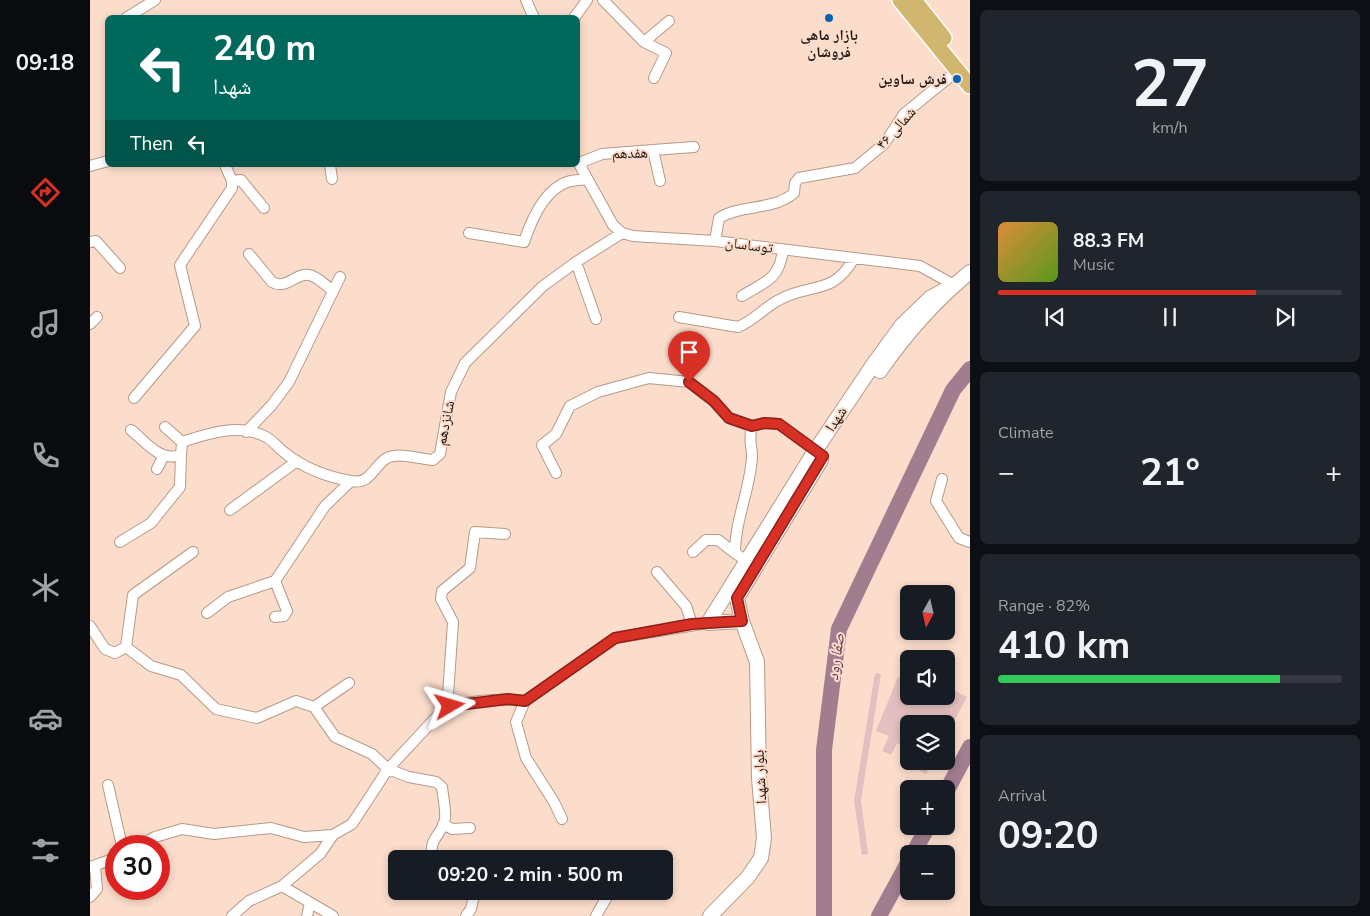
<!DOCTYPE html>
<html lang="en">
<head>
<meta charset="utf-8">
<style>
	body { margin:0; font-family:"Nunito Sans","Noto Naskh Arabic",sans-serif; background:#20242c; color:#f1f3f6; height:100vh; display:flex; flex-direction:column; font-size:19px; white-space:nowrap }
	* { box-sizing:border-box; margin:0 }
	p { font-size:16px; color:#9ea1a6 }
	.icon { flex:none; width:28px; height:28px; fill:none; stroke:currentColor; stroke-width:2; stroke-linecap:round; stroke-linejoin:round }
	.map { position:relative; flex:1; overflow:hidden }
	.sheet { display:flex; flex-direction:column; gap:10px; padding:10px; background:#0d0f14; width:400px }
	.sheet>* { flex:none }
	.banner { position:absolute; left:15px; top:15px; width:475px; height:152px; border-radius:8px; box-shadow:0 2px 8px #0003; background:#00695c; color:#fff; overflow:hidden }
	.needle { width:32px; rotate:188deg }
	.fabs { position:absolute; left:810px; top:585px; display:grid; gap:10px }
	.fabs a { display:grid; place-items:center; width:55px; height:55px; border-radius:8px; background:#171b24; box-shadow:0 2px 8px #0003; font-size:25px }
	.speed { position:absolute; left:15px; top:835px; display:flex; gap:10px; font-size:25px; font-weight:700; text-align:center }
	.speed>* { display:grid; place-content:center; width:65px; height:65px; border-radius:50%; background:#171b24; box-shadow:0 2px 8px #0003; line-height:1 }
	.speed .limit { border:8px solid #d22; background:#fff; color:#111 }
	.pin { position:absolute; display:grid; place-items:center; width:42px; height:42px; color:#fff; margin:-51px -21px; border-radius:50% 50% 50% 0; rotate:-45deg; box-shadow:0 0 5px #0007 }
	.pin .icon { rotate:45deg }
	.me { position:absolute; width:55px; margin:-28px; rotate:83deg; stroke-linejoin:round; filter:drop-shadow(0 0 4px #0008) }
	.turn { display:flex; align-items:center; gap:18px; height:105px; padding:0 25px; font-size:22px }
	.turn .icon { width:65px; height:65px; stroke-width:2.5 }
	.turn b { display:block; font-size:35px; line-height:42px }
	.then { display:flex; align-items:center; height:48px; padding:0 25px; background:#0003; gap:10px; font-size:19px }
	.big { font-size:38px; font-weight:700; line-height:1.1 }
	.sheet .tile { flex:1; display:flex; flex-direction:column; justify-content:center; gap:8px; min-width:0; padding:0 18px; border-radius:8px; background:#20242c }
	.sheet .dial { align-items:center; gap:0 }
	.dial b { font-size:65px; line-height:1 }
	.song { display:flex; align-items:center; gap:15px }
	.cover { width:60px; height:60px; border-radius:8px; background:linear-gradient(135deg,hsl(30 70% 55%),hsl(90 70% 35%)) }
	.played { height:5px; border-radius:2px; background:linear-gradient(90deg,#d93025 75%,#363941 75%) }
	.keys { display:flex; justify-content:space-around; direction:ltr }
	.heat { display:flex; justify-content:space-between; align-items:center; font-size:28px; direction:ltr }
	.charge { height:8px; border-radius:4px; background:linear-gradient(90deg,#34c759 82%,#363941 0) }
	.trip { position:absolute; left:298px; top:850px; width:285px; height:50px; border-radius:8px; background:#171b24; box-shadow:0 2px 8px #0003; font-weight:700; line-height:50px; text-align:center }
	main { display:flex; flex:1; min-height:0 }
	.tab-bar { display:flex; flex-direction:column; width:90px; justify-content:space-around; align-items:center; background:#090b0e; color:#9ea1a6 }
	.tab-bar .icon { width:35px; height:35px }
	.tab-bar .current { color:#d93025 }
	.tab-bar b { font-size:22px; color:#f1f3f6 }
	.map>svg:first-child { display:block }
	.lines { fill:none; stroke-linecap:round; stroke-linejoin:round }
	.river { stroke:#a17d8f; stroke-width:16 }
	.building { fill:#e4bfbf }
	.street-casing { stroke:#b69988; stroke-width:12 }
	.secondary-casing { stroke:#b69988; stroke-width:16 }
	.primary-casing { stroke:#fff; stroke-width:18 }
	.street { stroke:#fff; stroke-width:10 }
	.secondary { stroke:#fff; stroke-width:14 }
	.primary { stroke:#d1b66f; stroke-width:15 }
	.route-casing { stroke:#8d1f18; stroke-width:12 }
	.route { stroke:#d93025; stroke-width:9 }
	.poi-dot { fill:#0665b2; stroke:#fcddcc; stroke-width:2 }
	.labels { text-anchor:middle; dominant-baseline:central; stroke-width:4; stroke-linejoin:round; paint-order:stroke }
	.poi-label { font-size:15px; font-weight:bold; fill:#221711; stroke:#fcddcc }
	.street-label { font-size:15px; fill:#221711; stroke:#fcddcc }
	.water-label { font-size:16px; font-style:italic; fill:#6a3752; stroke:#fcddcc }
</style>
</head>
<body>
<main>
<nav class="tab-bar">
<b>09:18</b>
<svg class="icon current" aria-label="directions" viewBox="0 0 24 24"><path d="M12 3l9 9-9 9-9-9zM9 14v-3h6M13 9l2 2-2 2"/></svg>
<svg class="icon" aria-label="music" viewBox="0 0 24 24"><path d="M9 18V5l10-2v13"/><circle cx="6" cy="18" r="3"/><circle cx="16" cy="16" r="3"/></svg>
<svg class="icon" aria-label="phone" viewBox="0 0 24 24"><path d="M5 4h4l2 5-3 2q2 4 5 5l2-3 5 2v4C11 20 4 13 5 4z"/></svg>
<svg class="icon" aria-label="climate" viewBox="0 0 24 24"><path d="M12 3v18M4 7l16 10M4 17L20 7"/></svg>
<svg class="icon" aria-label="car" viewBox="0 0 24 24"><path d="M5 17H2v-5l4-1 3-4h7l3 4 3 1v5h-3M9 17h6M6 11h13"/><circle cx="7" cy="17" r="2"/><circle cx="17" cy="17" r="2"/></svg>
<svg class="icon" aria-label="filters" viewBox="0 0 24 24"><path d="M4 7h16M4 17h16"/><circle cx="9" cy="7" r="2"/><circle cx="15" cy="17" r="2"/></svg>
</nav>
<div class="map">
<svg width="880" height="916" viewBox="0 0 880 916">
	<rect width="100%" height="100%" fill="#fcddcc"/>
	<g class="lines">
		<path class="river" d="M856 792 880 747
			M823 854 838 826
			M734 916V750L749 629 863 390 880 369
			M789 916 819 861"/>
	</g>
	<path class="building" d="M785 673 791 674 771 800 778 854 772 855 764 801Z
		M808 677 819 681V696H856V686L877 697 856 736V724H819V749L807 743 801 755 792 751 799 736 786 731Z
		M811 761H842L836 774Z"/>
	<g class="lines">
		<g class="street-casing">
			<path id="street" d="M436 0 444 18
				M513 0 554 42 576 53 564 78
				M36 18 65 0
				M484 18 497 0
				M554 42 579 21
				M563 150 604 147
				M488 162 523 225 532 233 543 236 625 241 830 266 864 285
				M489 163 512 154 563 150 570 181
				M240 165 242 179
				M0 166 18 161
				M142 181 151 180 174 208
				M379 233 434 242C441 221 454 190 477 182 483 180 490 180 497 179
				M625 241 629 218C652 204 683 211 704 193L705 183 709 178 765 168 794 144 814 114 868 70
				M0 242 6 241 30 268
				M159 254 182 282C197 290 205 273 219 275 227 276 236 286 242 290
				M486 262 506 319
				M652 296C676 281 689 280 693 250
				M589 317 648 327C663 321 673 309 687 301 718 282 743 297 764 258
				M0 324 7 317
				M44 398 105 326 90 265 142 188V181L135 165
				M75 427 92 442
				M41 430C57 443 70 462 91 455L92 442C116 434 149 423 174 436 182 439 188 448 195 453 214 468 237 477 261 481 281 485 283 466 297 458 309 452 330 459 343 460L350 454 361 392 375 363 453 286 486 262 532 233
				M156 432 181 406 199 382 250 277
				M67 469 73 457
				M466 473 452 445 466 434 480 406 508 392 559 378 599 382 623 401 639 418 662 426 674 423 689 424 730 454
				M852 479 846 501 869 538 880 542
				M140 510 207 461
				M30 542 61 523 90 487 91 455
				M103 552 43 595 36 647 61 666 91 675 126 709 167 718 206 701 224 707 245 737 282 754 298 769 319 777 346 782 352 787C353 797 356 809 355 819 353 835 337 838 343 859
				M603 552 616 540H628L645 553
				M657 561 645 553C645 520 660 490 662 457 662 444 658 441 662 426
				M567 572 596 606 602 624
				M117 613 138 597 185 581 235 506 261 481
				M185 617 194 616 197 611 185 581
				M0 626 15 649 25 653 36 647
				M435 701 426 722 436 758 464 802 472 819
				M360 706 358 695 363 622 351 599 352 591 380 568 385 532 415 534
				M224 707 259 683
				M18 785 32 846
				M353 824 362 829 380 828
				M49 846 65 837 92 829 124 834 181 828 214 837 243 835
				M0 867 26 858
				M192 886 243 916
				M0 897 7 889 5 866
				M142 916 159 901 192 886 230 854 243 835 262 824 298 769 352 711C372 700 412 698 435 701L525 638 618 623
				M217 916 220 903
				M376 916 381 909 385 891
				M506 916 518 895"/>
		</g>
		<g class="secondary-casing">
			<path id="secondary" d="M790 371C815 335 846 300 880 272
				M647 598 731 460
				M618 623 725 451 785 362 812 325 840 298 864 285
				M618 623 652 621
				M620 916 658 877 671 858 674 838 669 778 667 662 652 621 645 590"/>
		</g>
		<g class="primary-casing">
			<path id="primary" d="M810 0 880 86
				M824 0 854 38"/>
		</g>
		<use href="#street" class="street"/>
		<use href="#secondary" class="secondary"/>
		<use href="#primary" class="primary"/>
	</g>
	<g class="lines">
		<g class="route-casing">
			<path id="route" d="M360 706 418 699 435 701 525 638 602 624 652 621 647 598 733 456 689 424 674 423 662 426 639 418 624 401 599 382"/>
		</g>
		<use href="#route" class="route"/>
	</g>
	<g class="poi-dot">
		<circle cx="739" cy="18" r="5"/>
		<circle cx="867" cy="79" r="5"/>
	</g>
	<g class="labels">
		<g class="poi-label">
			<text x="739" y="35">بازار ماهی<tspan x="739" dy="17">فروشان</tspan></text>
			<text x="857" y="79" text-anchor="end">فرش ساوین</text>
		</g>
		<g class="street-label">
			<text transform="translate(806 128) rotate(-48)">شمالی ۴۶</text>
			<text transform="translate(540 153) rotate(-1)">هفدهم</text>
			<text transform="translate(659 245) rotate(7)">توساسان</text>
			<text transform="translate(746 419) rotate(-57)">شهدا</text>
			<text transform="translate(355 423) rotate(-79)">شانزدهم</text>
			<text transform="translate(670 777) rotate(-93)">بلوار شهدا</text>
		</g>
		<g class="water-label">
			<text transform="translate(746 657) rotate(-82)">صفا رود</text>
		</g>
	</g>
</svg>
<div class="fabs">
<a><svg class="needle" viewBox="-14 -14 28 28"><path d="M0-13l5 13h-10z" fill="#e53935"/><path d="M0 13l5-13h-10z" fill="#9ea1a6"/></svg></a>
<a><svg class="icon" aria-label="sound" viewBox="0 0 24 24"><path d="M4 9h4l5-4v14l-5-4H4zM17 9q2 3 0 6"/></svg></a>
<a><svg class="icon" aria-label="layers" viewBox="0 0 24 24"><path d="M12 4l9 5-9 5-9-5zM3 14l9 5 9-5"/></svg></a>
<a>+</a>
<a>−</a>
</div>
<div class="speed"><div class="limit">30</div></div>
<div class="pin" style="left:599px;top:382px;background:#d93025"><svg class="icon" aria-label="arrive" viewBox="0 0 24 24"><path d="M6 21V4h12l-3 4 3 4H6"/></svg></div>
<svg class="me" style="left:360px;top:706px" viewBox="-20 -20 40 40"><path d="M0-17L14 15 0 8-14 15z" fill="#d93025" stroke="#fff" stroke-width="4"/></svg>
<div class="trip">09:20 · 2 min · 500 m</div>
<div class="banner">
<div class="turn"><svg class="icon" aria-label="left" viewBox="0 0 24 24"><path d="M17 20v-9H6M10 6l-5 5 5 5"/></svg><div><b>240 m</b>شهدا</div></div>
<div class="then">Then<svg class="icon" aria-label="left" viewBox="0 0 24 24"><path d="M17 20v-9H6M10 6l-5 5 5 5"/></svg></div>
</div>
</div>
<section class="sheet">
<div class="tile dial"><b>27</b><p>km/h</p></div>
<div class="tile">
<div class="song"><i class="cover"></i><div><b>88.3 FM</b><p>Music</p></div></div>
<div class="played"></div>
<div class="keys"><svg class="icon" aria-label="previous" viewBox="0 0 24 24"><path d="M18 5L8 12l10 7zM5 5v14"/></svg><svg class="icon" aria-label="pause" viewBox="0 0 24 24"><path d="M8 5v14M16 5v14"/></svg><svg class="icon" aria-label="next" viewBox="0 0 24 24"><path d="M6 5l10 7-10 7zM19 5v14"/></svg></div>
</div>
<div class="tile"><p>Climate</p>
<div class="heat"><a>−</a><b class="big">21°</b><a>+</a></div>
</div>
<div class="tile"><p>Range · 82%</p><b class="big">410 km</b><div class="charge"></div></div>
<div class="tile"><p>Arrival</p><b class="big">09:20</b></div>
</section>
</main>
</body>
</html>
